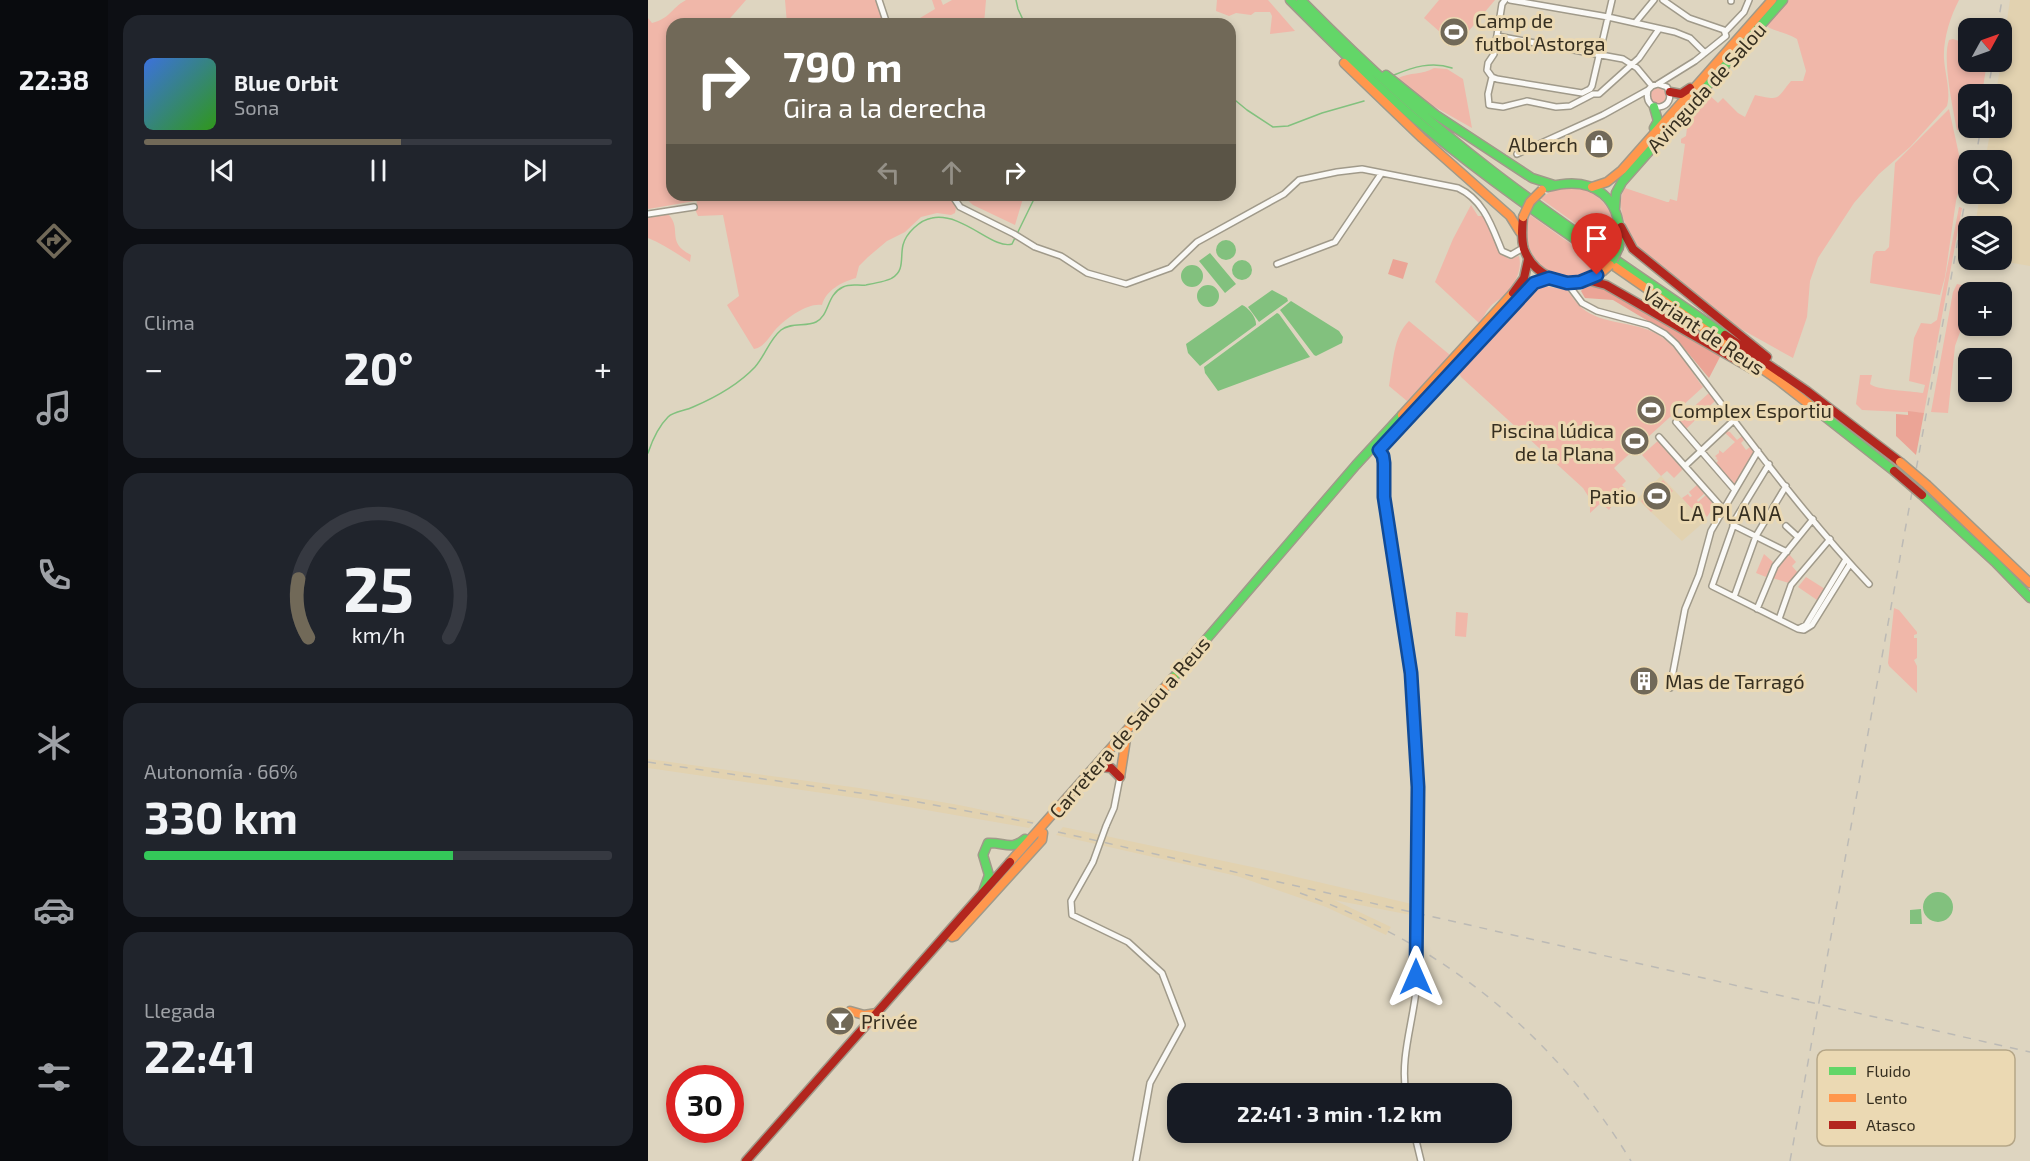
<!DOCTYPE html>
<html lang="es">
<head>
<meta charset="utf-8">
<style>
	body { margin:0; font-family:"Exo 2",sans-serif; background:#20242c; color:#f1f3f6; height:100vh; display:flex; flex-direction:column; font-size:22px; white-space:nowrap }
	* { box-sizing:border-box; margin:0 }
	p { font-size:20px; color:#9ea1a6 }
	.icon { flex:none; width:33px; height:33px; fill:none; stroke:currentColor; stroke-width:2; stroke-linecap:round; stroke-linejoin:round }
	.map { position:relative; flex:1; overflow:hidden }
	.drawer { display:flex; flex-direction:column; gap:15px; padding:15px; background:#0d0f14; width:540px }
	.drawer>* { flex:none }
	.top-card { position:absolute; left:18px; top:18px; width:570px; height:183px; border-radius:18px; box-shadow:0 3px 9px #0003; background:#716958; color:#fff; overflow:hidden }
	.needle { width:39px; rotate:50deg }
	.controls { position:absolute; left:1310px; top:18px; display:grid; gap:12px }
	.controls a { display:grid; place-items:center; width:54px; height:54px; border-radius:12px; background:#171b24; box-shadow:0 3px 9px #0003; font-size:30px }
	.speed { position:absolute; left:18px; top:1065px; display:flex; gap:12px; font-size:30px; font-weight:700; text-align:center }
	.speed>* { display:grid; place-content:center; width:78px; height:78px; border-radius:50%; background:#171b24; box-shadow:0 3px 9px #0003; line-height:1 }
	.speed .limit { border:9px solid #d22; background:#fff; color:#111 }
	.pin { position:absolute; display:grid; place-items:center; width:51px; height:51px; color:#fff; margin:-62px -26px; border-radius:50% 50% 50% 0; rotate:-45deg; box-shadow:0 0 6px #0007 }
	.pin .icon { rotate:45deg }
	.me { position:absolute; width:66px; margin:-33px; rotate:0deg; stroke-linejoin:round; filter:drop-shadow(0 0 4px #0008) }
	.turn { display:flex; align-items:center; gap:21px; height:126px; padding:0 18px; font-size:27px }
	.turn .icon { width:78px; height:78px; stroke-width:2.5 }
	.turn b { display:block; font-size:42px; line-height:51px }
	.lanes { display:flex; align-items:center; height:57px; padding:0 18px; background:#0003; justify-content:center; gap:30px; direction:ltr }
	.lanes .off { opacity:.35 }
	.big { font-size:45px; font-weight:700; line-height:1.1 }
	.drawer .widget { flex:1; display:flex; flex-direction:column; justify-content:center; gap:9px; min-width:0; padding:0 21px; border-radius:18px; background:#20242c }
	.drawer .dial { align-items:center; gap:0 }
	.dial svg { height:156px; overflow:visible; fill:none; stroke:#363941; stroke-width:7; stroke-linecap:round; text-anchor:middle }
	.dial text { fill:#f1f3f6; stroke:none }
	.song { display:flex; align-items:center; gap:18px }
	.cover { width:72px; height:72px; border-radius:9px; background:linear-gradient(135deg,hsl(220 70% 55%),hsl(110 70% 35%)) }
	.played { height:6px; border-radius:3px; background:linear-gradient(90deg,#716958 55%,#363941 55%) }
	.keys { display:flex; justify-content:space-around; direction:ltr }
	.heat { display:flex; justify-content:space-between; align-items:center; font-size:33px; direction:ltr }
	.charge { height:9px; border-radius:4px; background:linear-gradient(90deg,#34c759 66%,#363941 0) }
	.trip { position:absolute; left:519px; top:1083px; width:345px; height:60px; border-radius:18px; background:#171b24; box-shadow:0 3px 9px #0003; font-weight:700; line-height:60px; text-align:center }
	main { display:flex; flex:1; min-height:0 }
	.dock { display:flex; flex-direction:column; width:108px; justify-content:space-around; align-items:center; background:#090b0e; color:#9ea1a6 }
	.dock .icon { width:42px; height:42px }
	.dock .on { color:#716958 }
	.dock b { font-size:27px; color:#f1f3f6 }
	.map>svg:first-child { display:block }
	.built { fill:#e2d2b0 }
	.green { fill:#f0b7a9 }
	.forest { fill:#eba496 }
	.water { fill:#82c17e }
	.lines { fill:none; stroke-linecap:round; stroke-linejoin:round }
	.stream { stroke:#82c17e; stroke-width:1.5 }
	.street-casing { stroke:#a09a8a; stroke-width:8 }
	.fast-casing { stroke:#a09a8a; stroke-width:11 }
	.slow-casing { stroke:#a09a8a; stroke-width:11 }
	.jam-casing { stroke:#a09a8a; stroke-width:11 }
	.street { stroke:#faf9f6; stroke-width:5 }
	.fast { stroke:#63d668; stroke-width:8 }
	.slow { stroke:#ff974d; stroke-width:8 }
	.jam { stroke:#b3261e; stroke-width:8 }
	.rail { stroke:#bcbab5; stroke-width:1.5; stroke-dasharray:8 8; stroke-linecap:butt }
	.street-bridge-casing { stroke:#a09a8a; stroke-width:8; stroke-linecap:butt }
	.fast-bridge-casing { stroke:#a09a8a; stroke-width:11; stroke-linecap:butt }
	.slow-bridge-casing { stroke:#a09a8a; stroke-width:11; stroke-linecap:butt }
	.jam-bridge-casing { stroke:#a09a8a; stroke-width:11; stroke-linecap:butt }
	.street-bridge { stroke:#faf9f6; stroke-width:5 }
	.fast-bridge { stroke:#63d668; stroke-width:8 }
	.slow-bridge { stroke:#ff974d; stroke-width:8 }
	.jam-bridge { stroke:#b3261e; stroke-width:8 }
	.route-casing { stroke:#114b97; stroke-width:15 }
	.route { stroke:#1a73e8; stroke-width:10 }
	.labels { text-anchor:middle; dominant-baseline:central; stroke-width:6; stroke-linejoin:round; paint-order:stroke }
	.poi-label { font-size:20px; fill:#362f20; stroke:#ebd9b3; text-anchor:start }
	.street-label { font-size:20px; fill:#362f20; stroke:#ebd9b3 }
	.neighbourhood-label { font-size:21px; letter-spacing:1.5px; fill:#362f20; stroke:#ebd9b3 }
	.key { fill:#ebd9b3; stroke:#b5a687; stroke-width:1.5 }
	.key-label { font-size:16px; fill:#362f20 }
</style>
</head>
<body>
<main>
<nav class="dock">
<b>22:38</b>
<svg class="icon on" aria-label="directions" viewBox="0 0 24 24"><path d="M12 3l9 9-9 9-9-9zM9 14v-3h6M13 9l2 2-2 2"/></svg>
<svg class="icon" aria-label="music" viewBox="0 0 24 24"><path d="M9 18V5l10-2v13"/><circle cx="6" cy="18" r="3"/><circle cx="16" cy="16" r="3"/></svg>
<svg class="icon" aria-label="phone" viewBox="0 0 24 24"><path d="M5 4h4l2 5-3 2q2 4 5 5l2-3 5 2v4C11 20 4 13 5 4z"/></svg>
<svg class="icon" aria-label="climate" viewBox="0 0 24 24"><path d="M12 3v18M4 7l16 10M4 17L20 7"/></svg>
<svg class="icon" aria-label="car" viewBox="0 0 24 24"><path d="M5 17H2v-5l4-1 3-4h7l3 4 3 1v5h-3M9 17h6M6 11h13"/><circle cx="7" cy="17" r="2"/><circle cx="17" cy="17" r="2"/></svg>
<svg class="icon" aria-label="filters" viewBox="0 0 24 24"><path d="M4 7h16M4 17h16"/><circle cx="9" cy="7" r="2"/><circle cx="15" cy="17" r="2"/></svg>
</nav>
<section class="drawer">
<div class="widget">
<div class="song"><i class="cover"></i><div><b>Blue Orbit</b><p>Sona</p></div></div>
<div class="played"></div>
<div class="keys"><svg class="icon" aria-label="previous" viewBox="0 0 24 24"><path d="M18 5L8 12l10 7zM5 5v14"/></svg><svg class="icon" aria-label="pause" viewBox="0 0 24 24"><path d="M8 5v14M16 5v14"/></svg><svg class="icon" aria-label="next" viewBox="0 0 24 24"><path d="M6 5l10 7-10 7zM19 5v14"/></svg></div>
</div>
<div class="widget"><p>Clima</p>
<div class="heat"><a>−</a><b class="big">20°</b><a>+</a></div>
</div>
<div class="widget dial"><svg viewBox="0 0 100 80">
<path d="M14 69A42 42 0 1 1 86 69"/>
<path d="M14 69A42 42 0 0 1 9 39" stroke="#716958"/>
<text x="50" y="56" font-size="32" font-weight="700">25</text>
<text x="50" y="72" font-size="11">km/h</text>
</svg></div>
<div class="widget"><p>Autonomía · 66%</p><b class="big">330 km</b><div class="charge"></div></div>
<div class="widget"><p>Llegada</p><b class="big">22:41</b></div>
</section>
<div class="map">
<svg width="1382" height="1161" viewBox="0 0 1382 1161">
	<rect width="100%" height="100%" fill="#ded5c0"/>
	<path class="built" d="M1362 0H1382V266L1347 260H1353V226H1329L1328 220 1332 194H1353V160H1337L1343 128H1353V94H1348Z
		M1013 476 1056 522 1034 541 989 499Z
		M0 759 211 788 311 805 387 821 381 828 209 798 0 768Z
		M415 827 623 871 764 904 763 915 686 900 743 927 738 935 678 907 589 876 408 835Z"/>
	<path class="green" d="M38 0H98L77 24H24V195H47V201L0 209V18L4 23C23 18 22 9 38 0Z
		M137 0H230L237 24H139Z
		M284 0H293L295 5 304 0H338L336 24H262L287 9Z
		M569 0H620L647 31 622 34 624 16 622 12H607L603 15 588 13 581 16 568 11Z
		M791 0H847L808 46 776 18Z
		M1141 0H1311C1302 17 1295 40 1296 59 1297 74 1303 91 1299 106L1262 147 1231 174 1206 203 1170 258 1162 281 1159 317 1145 358 1093 329 996 252C982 239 965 207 977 188L1019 202H1021L1022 199 1029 201 1037 144 1033 143V139L1038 136 1040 120 1034 119 1059 93 1070 103 1075 98 1090 113 1097 117 1107 95C1133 101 1128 99 1143 81H1155L1158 71 1149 39C1140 33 1129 32 1120 27L1119 25Z
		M1305 39 1320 44V62H1339L1334 94H1320V105H1313L1312 111 1319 112 1320 109V128H1328L1327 130H1309C1305 109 1294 58 1301 40Z
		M786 68 799 69 815 79 824 128 780 103 750 78C762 72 774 75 786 68Z
		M1002 96a8 8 0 1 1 16 0a8 8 0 1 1-16 0Z
		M1301 109 1315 173 1308 201 1297 277 1292 295 1222 283 1225 255 1228 251H1237L1241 247 1247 163Z
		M922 187C928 189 936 189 941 192 962 201 973 229 963 249L892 198 906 190Z
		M48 195H301L308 208 307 213 303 215 289 213 273 217 257 232 239 241 220 257 211 266 208 278C194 282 178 290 174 305 159 303 141 317 131 326 122 334 119 346 106 349L79 305 91 296 75 215 50 216 46 207 49 205Z
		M314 195H376L367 225 325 205Z
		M823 205 830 216H837L838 219 850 248 854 254 861 259 871 256C875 272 865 288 853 298 849 301 845 303 842 307 837 312 836 318 831 323L787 282 805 239Z
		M1311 207 1314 208 1276 413 1214 410 1208 404 1212 375H1224L1222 384C1228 390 1263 391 1275 393L1277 385 1261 381 1266 338 1273 323 1283 324 1289 320Z
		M20 214C35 229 17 242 43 255L42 262C28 253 15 244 0 238V215Z
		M881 214 952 265C918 300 866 260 881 214Z
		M1309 284 1326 288V292H1320V310L1307 346 1300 413 1283 412 1305 292Z
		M897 286 919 290C924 296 928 303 934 308 954 325 986 321 1009 334 1029 345 1042 370 1055 387L966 468 978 481 974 485 977 488 961 510 953 503 942 513V499L935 488 813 377 810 370 854 321 873 304 886 290Z
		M761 321 802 355 759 401 741 386C745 365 745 336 761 321Z
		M1061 393 1067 401 1037 430 1030 421Z
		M1078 431 1082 432 1089 440 1094 436 1096 440 1093 443 1098 450 1102 447 1107 453 1087 486 1067 464 1070 461 1069 459 1066 461 1069 458 1067 456 1071 453V450L1075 453 1087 442 1076 432Z
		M1012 439 1036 468 1026 478 1019 471 1013 476 994 455Z
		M1015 480 1025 491 1003 512 993 501Z
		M1050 484 1058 492 1049 500 1050 502 1059 494 1068 503 1059 517 1057 515 1054 518 1057 521 1056 522 1034 498 1040 494 1042 497 1044 496 1041 492Z
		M1116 554 1125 562 1118 577 1108 573Z
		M1141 554 1148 562 1144 566 1150 573 1141 583 1124 578 1128 569Z
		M1158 577 1177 589 1169 600 1150 587Z
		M1246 608 1251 610 1269 632V634L1266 635V638H1269V658L1266 660 1269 666V693L1241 666 1240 663Z
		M808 612 820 613 818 637 807 636Z"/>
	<path class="forest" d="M745 259 760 263 755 279 740 274Z
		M937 286 954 287 1073 355 1061 378 1030 341 1015 330 965 300 937 298 933 291Z
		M1260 411 1276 413 1268 455 1248 436V414L1260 415Z"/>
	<path class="water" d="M568 250a10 10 0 1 1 20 0a10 10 0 1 1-20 0Z
		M562 253 588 284 577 293 551 261Z
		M584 270a10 10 0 1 1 20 0a10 10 0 1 1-20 0Z
		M533 276a11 11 0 1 1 22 0a11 11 0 1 1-22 0Z
		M549 296a11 11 0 1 1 22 0a11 11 0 1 1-22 0Z
		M624 290 639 298 640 301 611 322 600 307Z
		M643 301 691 331 695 337 694 343 668 356 666 355 632 310Z
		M594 305C600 307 609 318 608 325L552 366 540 353 538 344Z
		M629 313 631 314 662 357 570 391 557 373 556 367Z
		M1275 907a15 15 0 1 1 30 0a15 15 0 1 1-30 0Z
		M1273 909 1274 924H1262V910Z"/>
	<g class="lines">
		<path class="stream" d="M368 0 370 9 377 24
			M746 75C765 67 784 61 804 68
			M582 96 599 110 625 127 640 126 674 113 716 101
			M0 453C4 441 11 426 20 417 26 411 37 411 45 407 66 398 91 384 107 367 117 356 121 340 133 330 143 322 158 327 168 322 182 315 178 295 195 287 203 283 210 286 218 285 223 284 240 281 244 278 257 271 252 257 255 245 258 233 272 220 284 218 315 212 345 250 364 244L388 195"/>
		<g class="street-casing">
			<path id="street" d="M231 0 239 24
				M857 0 854 4 846 54 840 63 839 70 844 77 849 79 934 93 942 89 944 86 964 0
				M862 0 960 17 1027 32 1042 38 1057 53
				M1083 0V1
				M987 23 1006 0
				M1077 32 1096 12 1101 0
				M849 36 975 59 989 68 1004 86
				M844 77 840 94 841 105 855 107 879 101 908 107 922 106 945 94H951L991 58 1011 29
				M1000 90C994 116 1032 110 1019 87L1010 84
				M869 154 955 115 1000 90 1004 86 1010 84 1047 61 1078 36 1076 30 1041 18 1015 0
				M304 195 312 207 366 234 387 247 413 256 439 273 478 284 522 268 549 242 636 194 651 180 689 172 714 169 810 188C836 200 844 227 854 251L863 255 875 248
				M0 214 46 207
				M629 264 687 242 733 174
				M919 283 934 303 949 311 1001 325 1017 334 1028 344C1090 425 1151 510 1221 584
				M1028 422 1086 489
				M1011 437 1075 509
				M731 450 735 456 736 463V497L763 673 770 787 769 894
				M1121 464 1088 518 1064 586 1150 629
				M1037 466 1086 420
				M1085 525 1139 552
				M1138 526 1150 537
				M1198 559 1158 625 1150 629 1156 630 1164 625 1202 564
				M1086 597 1108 536 1138 486
				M1109 609 1127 566 1165 519
				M1131 619 1143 585 1182 539
				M1022 688 1037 609 1051 575 1063 531 1110 451
				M458 826 466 808 472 777
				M445 862 423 901 424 915 480 942 514 973 534 1025 502 1083 488 1161
				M758 1094C752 1059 764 1026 768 991 769 982 768 972 768 963
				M766 1132 773 1161"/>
		</g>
		<g class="fast-casing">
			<path id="fast" d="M642 0C686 44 730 88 778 128 838 178 902 222 966 266
				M653 0C713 61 775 118 843 170 918 228 998 280 1077 335
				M738 75 788 115 884 178 906 185
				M1006 107 1010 121 1006 128
				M900 187C947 174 976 199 971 247
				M967 208 968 193 974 182 1135 0
				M870 298 886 283 901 278
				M1162 405 1246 471
				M741 438 870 298
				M1274 495 1347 562 1382 598
				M525 678 708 465 754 415
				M336 889 341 875 335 855 340 843C356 842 363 851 377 839"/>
		</g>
		<g class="slow-casing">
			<path id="slow" d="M696 63 774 138 862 216 872 232
				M944 187 959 182 974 170 1124 0
				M966 266 1130 380 1162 405
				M754 415 865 293
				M1279 485 1382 583
				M472 777 478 739
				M362 862 525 678
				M304 937 307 936 394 840 395 833
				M202 1011 216 1015 229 1013"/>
		</g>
		<g class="jam-casing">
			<path id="jam" d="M1022 92 1033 94 1042 88
				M875 217C874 228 873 239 876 249 885 274 913 287 937 280 943 278 949 275 954 272
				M973 227 985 249 1119 357
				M939 280 958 285 1104 369
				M865 293 876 278 880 260
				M1077 335 1159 391 1252 462
				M452 767 463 768 472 777
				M98 1161 362 862"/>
		</g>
		<use href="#street" class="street"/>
		<use href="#fast" class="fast"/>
		<use href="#slow" class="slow"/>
		<use href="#jam" class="jam"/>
		<path class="rail" d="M1349 28 1354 0
			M1339 94 1345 62
			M1327 160 1333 128
			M0 762 259 800 385 823
			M410 832 1382 1052
			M652 893C793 943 905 1033 983 1161
			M1142 1161 1320 185"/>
		<g class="street-bridge-casing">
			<path id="street-bridge" d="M445 862 458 826
				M768 963 769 894"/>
		</g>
		<g class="fast-bridge-casing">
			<path id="fast-bridge" d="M965 260 971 247"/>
		</g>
		<g class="slow-bridge-casing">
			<path id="slow-bridge" d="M875 217 882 202 894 190
				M954 272 962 265
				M1252 462 1279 485"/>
		</g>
		<g class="jam-bridge-casing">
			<path id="jam-bridge" d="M1246 471 1274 495"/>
		</g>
		<use href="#street-bridge" class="street-bridge"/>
		<use href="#fast-bridge" class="fast-bridge"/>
		<use href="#slow-bridge" class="slow-bridge"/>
		<use href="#jam-bridge" class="jam-bridge"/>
	</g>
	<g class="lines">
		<g class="route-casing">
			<path id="route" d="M768 977 770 787 763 673 736 497V463L735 456 731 450 886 283 901 278 919 283 932 282 949 275"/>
		</g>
		<use href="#route" class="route"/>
	</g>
	<defs>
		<g id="stadium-disc" transform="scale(1.5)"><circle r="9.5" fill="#716958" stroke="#ebd9b3"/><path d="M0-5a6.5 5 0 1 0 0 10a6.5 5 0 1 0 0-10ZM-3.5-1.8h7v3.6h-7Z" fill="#fff"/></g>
		<g id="shop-disc" transform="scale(1.5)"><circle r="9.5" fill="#716958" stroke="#ebd9b3"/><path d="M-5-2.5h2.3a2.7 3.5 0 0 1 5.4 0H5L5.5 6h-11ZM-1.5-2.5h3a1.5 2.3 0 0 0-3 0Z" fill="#fff"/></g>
		<g id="building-disc" transform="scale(1.5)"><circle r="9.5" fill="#716958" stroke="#ebd9b3"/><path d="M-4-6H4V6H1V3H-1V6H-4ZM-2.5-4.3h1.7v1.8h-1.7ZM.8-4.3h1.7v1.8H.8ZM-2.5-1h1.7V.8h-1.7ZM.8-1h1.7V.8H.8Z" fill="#fff"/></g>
		<g id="bar-disc" transform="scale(1.5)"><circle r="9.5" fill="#716958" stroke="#ebd9b3"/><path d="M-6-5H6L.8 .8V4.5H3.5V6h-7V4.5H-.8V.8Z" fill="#fff"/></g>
	</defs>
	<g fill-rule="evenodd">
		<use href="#stadium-disc" x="806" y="32"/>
		<use href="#shop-disc" x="951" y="144"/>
		<use href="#stadium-disc" x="1003" y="410"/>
		<use href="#stadium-disc" x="987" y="441"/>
		<use href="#stadium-disc" x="1009" y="496"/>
		<use href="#building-disc" x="996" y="681"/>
		<use href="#bar-disc" x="192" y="1021"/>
	</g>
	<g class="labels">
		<g class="poi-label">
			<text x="827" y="20">Camp de<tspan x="827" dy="23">futbol Astorga</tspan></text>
			<text x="930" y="144" text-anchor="end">Alberch</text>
			<text x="1024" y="410">Complex Esportiu</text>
			<text x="966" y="430" text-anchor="end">Piscina lúdica<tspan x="966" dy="23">de la Plana</tspan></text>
			<text x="988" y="496" text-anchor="end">Patio</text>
			<text x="1017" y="681">Mas de Tarragó</text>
			<text x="213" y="1021">Privée</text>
		</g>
		<g class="street-label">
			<text transform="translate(1058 87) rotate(-48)">Avinguda de Salou</text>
			<text transform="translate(1056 330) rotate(34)">Variant de Reus</text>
			<text transform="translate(481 727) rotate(-49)">Carretera de Salou a Reus</text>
		</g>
		<g class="neighbourhood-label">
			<text x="1083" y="512">LA PLANA</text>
		</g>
	</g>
	<rect x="1169" y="1050" width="198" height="96" rx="9" class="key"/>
	<rect x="1181" y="1067" width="27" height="8" fill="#63d668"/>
	<rect x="1181" y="1094" width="27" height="8" fill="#ff974d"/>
	<rect x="1181" y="1121" width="27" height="8" fill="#b3261e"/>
	<g class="key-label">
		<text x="1218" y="1077">Fluido</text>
		<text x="1218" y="1104">Lento</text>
		<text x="1218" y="1131">Atasco</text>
	</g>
</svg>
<div class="controls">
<a><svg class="needle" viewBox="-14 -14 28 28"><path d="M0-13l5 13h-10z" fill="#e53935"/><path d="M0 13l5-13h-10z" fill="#9ea1a6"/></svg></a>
<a><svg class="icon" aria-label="sound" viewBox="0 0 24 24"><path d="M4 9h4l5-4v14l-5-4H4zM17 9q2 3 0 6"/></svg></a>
<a><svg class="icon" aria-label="search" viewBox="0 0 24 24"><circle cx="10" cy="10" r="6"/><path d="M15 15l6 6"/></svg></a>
<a><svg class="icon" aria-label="layers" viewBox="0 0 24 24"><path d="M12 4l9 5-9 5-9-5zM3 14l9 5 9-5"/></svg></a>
<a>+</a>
<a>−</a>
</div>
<div class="speed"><div class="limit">30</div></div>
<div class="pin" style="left:949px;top:275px;background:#d93025"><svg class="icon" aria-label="arrive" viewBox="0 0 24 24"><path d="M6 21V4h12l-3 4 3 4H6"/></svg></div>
<svg class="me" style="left:768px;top:977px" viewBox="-20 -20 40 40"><path d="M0-17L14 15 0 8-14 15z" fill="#1a73e8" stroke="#fff" stroke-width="4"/></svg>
<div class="trip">22:41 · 3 min · 1.2 km</div>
<div class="top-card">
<div class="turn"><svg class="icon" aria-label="right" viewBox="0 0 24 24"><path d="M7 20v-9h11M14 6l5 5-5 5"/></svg><div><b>790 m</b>Gira a la derecha</div></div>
<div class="lanes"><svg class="icon off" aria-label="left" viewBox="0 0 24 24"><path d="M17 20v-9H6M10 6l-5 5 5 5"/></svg><svg class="icon off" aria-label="ahead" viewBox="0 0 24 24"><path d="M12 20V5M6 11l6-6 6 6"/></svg><svg class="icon" aria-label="right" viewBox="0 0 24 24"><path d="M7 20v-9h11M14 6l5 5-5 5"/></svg></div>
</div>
</div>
</main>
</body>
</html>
